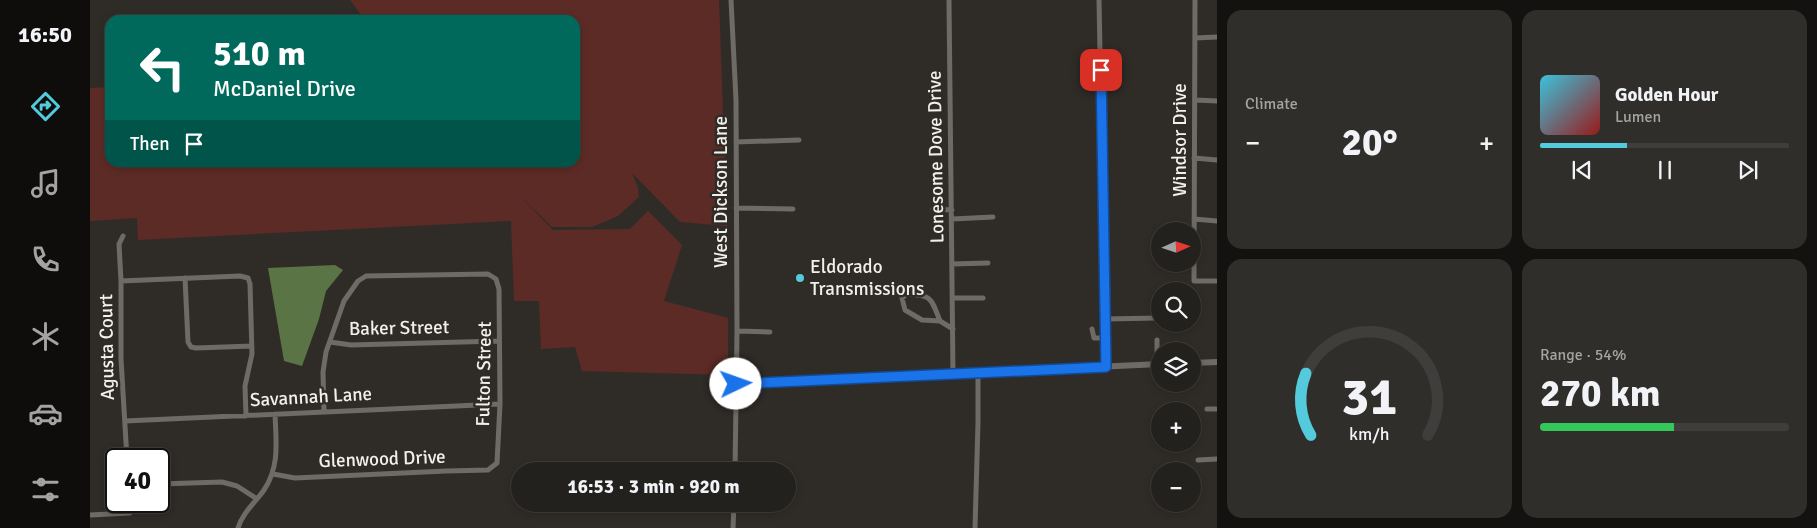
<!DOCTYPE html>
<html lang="en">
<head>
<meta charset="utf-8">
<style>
	body { margin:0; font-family:Signika,sans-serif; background:#2f2e2b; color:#f1f3f6; height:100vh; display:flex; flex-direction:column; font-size:19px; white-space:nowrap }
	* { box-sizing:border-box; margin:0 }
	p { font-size:16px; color:#a3a3a4 }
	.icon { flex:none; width:28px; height:28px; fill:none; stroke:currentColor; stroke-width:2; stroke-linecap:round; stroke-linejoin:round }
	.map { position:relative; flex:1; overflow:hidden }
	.details { display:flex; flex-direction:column; gap:10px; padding:10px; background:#131210; width:600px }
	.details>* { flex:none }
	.banner { position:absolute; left:15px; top:15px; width:475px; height:152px; border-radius:15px; box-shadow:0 2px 8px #0003,0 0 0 1px #403e3c; background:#00695c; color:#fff; overflow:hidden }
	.needle { width:32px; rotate:87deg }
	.fabs { position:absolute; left:1061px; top:222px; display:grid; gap:10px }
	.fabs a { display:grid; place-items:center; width:50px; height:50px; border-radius:50%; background:#23211e; box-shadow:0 2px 8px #0003,0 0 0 1px #403e3c; font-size:25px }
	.speed { position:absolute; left:15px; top:448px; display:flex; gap:10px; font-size:25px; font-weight:700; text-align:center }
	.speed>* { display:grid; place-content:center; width:65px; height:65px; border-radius:50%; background:#23211e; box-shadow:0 2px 8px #0003,0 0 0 1px #403e3c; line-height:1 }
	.speed .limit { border:2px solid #111; border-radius:8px; background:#fff; color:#111 }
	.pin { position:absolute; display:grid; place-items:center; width:42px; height:42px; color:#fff; margin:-21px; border-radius:10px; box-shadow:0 2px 8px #0006 }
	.me { position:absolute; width:55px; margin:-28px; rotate:87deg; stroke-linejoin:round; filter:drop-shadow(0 0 4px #0008) }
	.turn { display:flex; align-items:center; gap:18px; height:105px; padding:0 25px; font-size:22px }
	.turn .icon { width:65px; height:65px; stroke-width:2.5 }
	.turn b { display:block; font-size:35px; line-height:42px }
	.then { display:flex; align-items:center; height:48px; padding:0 25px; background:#0003; gap:10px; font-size:19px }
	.big { font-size:38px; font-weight:800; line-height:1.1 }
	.details .card { flex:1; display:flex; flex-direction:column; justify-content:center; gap:8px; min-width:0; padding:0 18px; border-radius:15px; background:#2f2e2b }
	.details .dial { align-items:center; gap:0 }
	.dial svg { height:130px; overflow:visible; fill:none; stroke:#403e3c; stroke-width:7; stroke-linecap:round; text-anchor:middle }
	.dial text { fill:#f1f3f6; stroke:none }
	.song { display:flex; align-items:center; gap:15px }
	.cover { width:60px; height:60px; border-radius:8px; background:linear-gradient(135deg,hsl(190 70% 55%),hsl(0 70% 35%)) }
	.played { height:5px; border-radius:2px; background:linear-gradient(90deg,#54cadd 35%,#403e3c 35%) }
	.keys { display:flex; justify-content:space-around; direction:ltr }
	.heat { display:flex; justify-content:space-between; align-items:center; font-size:28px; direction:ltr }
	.charge { height:8px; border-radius:4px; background:linear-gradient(90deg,#34c759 54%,#403e3c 0) }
	.details .tiles { flex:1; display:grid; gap:10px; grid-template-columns:repeat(2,1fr) }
	.trip { position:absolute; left:421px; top:462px; width:285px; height:50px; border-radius:25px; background:#23211e; box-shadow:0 2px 8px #0003,0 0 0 1px #403e3c; font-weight:800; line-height:50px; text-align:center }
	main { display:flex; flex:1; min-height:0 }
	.menu { display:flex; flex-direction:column; width:90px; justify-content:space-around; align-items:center; background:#0e0d0c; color:#a3a3a4 }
	.menu .icon { width:35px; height:35px }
	.menu .selected { color:#54cadd }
	.menu b { font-size:22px; color:#f1f3f6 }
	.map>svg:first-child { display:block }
	.green { fill:#5d2b25 }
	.water { fill:#5a7445 }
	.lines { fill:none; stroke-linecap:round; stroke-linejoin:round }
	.minor { stroke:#6e6b66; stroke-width:5 }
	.tertiary { stroke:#6e6b66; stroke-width:6 }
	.route-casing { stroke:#114b97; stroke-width:12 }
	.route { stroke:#1a73e8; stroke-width:9 }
	.poi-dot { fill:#54cadd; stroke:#2f2c28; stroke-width:2 }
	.labels { text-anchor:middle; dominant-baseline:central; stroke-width:5; stroke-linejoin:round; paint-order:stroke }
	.street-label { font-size:19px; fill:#f2f0ed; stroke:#2f2c28 }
	.poi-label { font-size:19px; fill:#f2f0ed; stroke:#2f2c28; text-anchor:start }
</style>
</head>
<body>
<main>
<nav class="menu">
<b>16:50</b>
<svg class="icon selected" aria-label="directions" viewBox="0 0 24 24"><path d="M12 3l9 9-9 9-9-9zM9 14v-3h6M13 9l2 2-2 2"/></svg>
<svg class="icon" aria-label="music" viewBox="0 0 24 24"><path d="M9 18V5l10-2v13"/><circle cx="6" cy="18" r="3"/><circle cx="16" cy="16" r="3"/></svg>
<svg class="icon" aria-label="phone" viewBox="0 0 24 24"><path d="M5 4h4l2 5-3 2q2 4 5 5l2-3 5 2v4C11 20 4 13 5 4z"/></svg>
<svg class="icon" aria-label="climate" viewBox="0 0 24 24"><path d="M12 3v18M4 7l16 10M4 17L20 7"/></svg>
<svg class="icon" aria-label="car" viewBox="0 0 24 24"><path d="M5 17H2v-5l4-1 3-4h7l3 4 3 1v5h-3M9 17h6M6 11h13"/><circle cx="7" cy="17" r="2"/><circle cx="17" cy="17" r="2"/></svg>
<svg class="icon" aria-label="filters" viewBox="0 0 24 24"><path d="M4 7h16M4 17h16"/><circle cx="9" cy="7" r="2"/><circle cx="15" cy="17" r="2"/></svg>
</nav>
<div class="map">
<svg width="1127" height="528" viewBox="0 0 1127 528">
	<rect width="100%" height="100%" fill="#2f2c28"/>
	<path class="green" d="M260 0H629L637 226 590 222 542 173 548 188 549 197 528 216 502 227H462L426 192 463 230 540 229 558 211 592 245 574 301 638 318V375L492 371 485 347 451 349 449 301H424L421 221 48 240 47 218 0 221V88L20 87V162H485V20H275Z"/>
	<path class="water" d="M245 265 253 270 236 291 229 319 212 366 194 361 178 268Z"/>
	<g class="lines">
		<path class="minor" d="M641 0 646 100 647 331 645 471
			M859 0 863 375
			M1009 0 1016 367
			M1105 0 1104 281H1127
			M1105 38 1127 37
			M1105 100 1127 101
			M646 142 709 140
			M1104 158 1127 160
			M646 208 703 209
			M843 209 862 210
			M862 219 903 217
			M1104 219 1127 221
			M33 236 29 244 31 281V359L37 459
			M862 264 898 263
			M95 278 98 342 101 347 106 348 162 346
			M31 281 150 276 158 278 160 284 162 354 155 386 156 416
			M817 294C842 295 841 298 850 321L832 320 815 310 812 298Z
			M863 298H893
			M1015 319 1068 318
			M850 321 863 329
			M1002 329 1004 338H1016
			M647 331 680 332
			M240 342 261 345 409 341
			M1067 365V340
			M1117 409H1127
			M35 421 410 404
			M1108 460 1127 459
			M183 474 205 478 356 471 398 470 407 463 410 404 409 289 406 279 398 274 276 276 268 281 254 301 236 352 233 372 234 411
			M69 484 132 482 147 486 167 499
			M0 515 40 513 39 501
			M148 528C153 512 165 503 174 490 190 466 186 441 185 414
			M643 528 644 504
			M885 528 888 423V374"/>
		<path class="tertiary" d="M1102 363 1127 362
			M646 384 1070 364"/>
	</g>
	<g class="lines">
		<g class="route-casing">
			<path id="route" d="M646 384 1016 367 1011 70"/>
		</g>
		<use href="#route" class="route"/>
	</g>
	<circle class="poi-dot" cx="710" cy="278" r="5"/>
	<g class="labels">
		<g class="street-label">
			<text transform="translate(1090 140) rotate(-90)">Windsor Drive</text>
			<text transform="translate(846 157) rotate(-91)">Lonesome Dove Drive</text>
			<text transform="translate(631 192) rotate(-90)">West Dickson Lane</text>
			<text transform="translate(309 328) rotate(-1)">Baker Street</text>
			<text transform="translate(17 347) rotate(-91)">Agusta Court</text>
			<text transform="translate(394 374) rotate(-89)">Fulton Street</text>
			<text transform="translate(221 397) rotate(-3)">Savannah Lane</text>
			<text transform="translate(292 459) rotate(-2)">Glenwood Drive</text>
		</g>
		<g class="poi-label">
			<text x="720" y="267">Eldorado<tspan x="720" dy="22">Transmissions</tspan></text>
		</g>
	</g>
</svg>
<div class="fabs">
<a><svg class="needle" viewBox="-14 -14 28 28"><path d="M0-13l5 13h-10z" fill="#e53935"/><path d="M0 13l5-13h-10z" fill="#a3a3a4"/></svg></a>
<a><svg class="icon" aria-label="search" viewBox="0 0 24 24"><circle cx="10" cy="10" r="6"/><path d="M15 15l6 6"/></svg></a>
<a><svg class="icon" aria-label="layers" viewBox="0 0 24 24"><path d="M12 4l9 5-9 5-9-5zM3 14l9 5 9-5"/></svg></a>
<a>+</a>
<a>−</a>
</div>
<div class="speed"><div class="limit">40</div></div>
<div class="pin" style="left:1011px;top:70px;background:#d93025"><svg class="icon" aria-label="arrive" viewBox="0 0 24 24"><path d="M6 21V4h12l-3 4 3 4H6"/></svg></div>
<svg class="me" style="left:646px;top:384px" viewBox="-20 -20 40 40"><circle r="19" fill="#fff"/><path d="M0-13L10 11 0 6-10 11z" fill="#1a73e8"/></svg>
<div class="trip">16:53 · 3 min · 920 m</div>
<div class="banner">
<div class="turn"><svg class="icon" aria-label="left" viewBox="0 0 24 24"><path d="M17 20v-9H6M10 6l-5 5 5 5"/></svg><div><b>510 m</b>McDaniel Drive</div></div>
<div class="then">Then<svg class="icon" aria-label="arrive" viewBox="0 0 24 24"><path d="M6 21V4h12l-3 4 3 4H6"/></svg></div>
</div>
</div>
<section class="details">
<div class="tiles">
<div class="card"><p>Climate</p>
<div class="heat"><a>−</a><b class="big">20°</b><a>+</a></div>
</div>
<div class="card">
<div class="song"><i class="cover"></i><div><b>Golden Hour</b><p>Lumen</p></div></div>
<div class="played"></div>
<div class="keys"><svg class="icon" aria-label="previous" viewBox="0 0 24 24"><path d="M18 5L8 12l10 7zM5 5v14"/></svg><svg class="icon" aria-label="pause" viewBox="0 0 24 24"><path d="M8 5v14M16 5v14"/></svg><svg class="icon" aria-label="next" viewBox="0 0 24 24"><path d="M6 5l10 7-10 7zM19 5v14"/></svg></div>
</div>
<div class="card dial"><svg viewBox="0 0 100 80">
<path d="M14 69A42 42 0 1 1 86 69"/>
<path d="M14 69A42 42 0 0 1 11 31" stroke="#54cadd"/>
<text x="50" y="56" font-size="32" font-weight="700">31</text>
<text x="50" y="72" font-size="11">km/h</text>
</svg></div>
<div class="card"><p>Range · 54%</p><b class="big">270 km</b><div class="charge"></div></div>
</div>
</section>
</main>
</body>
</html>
